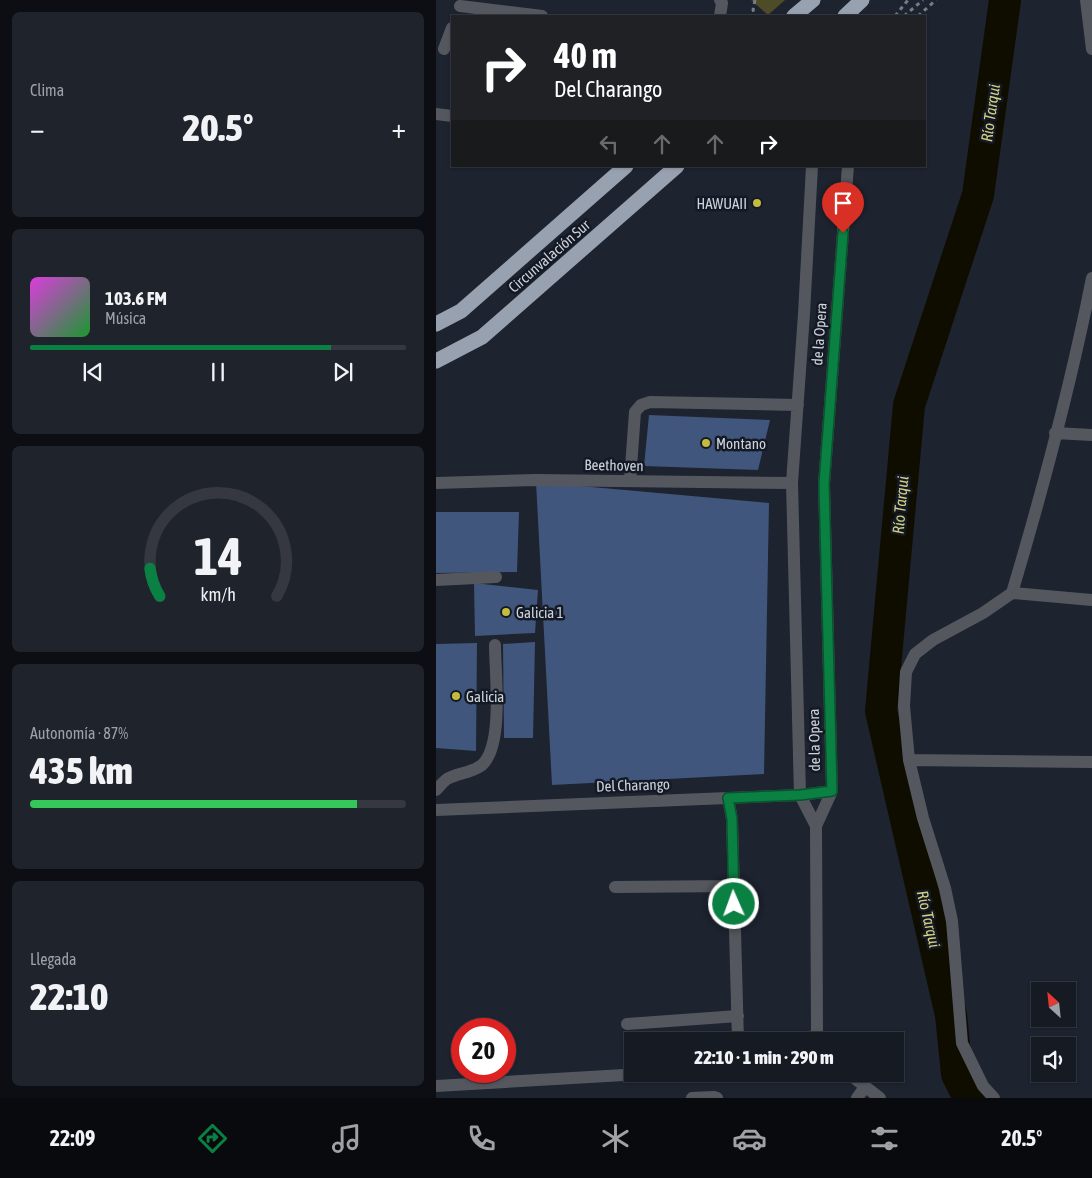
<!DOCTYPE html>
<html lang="es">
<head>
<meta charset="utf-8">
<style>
	body { margin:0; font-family:"Asap Condensed",sans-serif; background:#1f232b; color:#f1f3f6; height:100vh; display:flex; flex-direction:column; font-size:19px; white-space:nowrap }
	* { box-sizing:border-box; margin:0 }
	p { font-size:16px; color:#9ea1a6 }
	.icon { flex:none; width:28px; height:28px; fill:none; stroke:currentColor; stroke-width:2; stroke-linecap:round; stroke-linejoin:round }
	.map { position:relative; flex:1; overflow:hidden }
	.panel { display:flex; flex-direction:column; gap:12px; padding:12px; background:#0c0e13; width:436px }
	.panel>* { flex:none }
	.hud { position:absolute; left:15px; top:15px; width:475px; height:152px; border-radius:0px; box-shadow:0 1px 4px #0004,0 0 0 1px #353841; background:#202124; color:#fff; overflow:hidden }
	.needle { width:32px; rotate:333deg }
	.controls { position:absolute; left:595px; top:982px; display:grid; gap:10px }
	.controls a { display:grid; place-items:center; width:45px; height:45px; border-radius:0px; background:#161a23; box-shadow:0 1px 4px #0004,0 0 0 1px #353841; font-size:25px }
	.speed { position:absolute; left:15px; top:1018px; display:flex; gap:10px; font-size:25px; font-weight:700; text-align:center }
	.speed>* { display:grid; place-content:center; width:65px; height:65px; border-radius:50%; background:#161a23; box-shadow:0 1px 4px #0004,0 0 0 1px #353841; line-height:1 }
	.speed .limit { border:8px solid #d22; background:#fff; color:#111 }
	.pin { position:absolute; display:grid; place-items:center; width:42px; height:42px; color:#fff; margin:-51px -21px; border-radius:50% 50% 50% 0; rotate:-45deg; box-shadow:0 0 5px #0007 }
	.pin .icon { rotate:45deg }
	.me { position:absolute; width:55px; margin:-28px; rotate:358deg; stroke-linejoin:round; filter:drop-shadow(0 0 4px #0008) }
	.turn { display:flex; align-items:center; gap:18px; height:105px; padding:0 20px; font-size:22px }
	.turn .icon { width:65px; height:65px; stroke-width:2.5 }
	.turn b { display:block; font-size:35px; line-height:42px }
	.lanes { display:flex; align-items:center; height:48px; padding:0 20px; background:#0003; justify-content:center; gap:25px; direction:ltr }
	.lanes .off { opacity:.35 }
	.big { font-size:38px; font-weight:800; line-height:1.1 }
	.panel .card { flex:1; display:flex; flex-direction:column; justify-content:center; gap:8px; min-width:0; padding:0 18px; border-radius:8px; background:#1f232b }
	.panel .dial { align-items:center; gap:0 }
	.dial svg { height:130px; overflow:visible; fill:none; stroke:#353841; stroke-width:7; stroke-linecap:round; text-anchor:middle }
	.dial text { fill:#f1f3f6; stroke:none }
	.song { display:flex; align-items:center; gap:15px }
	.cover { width:60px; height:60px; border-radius:8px; background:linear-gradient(135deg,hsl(300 70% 55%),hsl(130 70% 35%)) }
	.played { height:5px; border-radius:2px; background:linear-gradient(90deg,#0b8043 80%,#353841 80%) }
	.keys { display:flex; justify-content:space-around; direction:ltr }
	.heat { display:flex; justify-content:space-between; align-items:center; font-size:28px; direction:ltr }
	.charge { height:8px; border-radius:4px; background:linear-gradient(90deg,#34c759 87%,#353841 0) }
	.trip { position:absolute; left:188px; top:1032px; width:280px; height:50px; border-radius:0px; background:#161a23; box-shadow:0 1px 4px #0004,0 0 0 1px #353841; font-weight:800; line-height:50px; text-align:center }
	.tabs { display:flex; height:80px; justify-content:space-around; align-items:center; background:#090a0e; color:#9ea1a6 }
	.tabs .icon { width:35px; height:35px }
	.tabs .on { color:#0b8043 }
	.tabs b { font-size:22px; color:#f1f3f6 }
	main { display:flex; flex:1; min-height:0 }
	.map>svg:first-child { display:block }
	.green { fill:#4e4c27 }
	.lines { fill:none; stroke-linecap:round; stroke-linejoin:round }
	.river { stroke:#0f0d00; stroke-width:32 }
	.building { fill:#41567c }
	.path { stroke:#777c86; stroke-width:3; stroke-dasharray:4 4; stroke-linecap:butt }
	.minor { stroke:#54585e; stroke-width:12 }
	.highway { stroke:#98a1b0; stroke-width:15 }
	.route-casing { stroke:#07532c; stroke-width:12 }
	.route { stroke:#0b8043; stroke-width:9 }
	.poi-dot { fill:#c4bc3e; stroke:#141a25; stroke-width:2 }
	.labels { text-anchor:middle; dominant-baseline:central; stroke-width:5; stroke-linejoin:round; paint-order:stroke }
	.poi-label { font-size:15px; fill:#cfd3db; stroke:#141a25; text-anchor:start }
	.street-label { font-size:15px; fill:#cfd3db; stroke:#141a25 }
	.water-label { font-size:16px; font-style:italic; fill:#d4d083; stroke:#141a25 }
</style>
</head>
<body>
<main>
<section class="panel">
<div class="card"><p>Clima</p>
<div class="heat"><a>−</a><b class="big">20.5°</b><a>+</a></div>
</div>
<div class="card">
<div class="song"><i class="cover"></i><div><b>103.6 FM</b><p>Música</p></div></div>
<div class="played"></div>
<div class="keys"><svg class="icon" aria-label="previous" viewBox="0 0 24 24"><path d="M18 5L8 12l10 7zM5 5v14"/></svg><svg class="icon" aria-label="pause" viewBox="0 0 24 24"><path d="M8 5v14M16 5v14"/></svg><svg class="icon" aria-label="next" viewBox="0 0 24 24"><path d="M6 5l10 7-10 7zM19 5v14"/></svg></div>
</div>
<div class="card dial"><svg viewBox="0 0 100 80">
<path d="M14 69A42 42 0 1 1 86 69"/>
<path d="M14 69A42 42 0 0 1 8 52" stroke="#0b8043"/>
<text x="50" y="56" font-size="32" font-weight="700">14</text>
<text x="50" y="72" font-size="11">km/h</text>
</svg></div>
<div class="card"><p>Autonomía · 87%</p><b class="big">435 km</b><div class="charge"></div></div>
<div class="card"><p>Llegada</p><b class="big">22:10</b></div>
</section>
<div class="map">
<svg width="656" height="1098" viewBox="0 0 656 1098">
	<rect width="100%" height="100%" fill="#1d232f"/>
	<path class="green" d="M315 0H349L332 15Z"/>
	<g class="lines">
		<path class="river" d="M533 1098 521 1074 515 1015 445 711 473 405 542 195 569 0"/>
	</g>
	<path class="building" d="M213 415 334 420 322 470 208 466Z
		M100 482 333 503 328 774 116 785Z
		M0 512H83L81 572 0 573Z
		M38 583 102 590 99 633 39 636Z
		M99 642 97 738H68L67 644Z
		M41 643 40 751 0 748V644Z"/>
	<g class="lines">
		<path class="path" d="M319 0 317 10 320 16
			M459 16 472 0
			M468 16 487 0
			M482 16 500 0"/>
		<path class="minor" d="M284 0 286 3 284 16
			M650 0 656 49
			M24 6 106 16
			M8 49 16 28
			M0 114 16 116
			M376 166 368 314 356 483 364 795 380 826
			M656 278C635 384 607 489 576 593L656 600
			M619 433 656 435
			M194 481 199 412 205 405 214 402 362 405
			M0 483 99 480 356 483
			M0 580 60 577
			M473 760 656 762
			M0 790C3 787 7 782 11 779 21 773 36 773 46 765 68 745 59 673 59 645
			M292 798 296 819 302 1041
			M0 810 364 795 396 791
			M179 887 297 886
			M191 1024 302 1016
			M376 1041 381 1031 380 826 396 791 388 484 412 166
			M413 1074 444 1098
			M0 1086 205 1074
			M256 1098 278 1097 281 1098
			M421 1098 429 1087
			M558 1098 547 1086 526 1043 516 921 509 888 487 818 473 760 468 706 470 672 479 654 497 640 547 613 576 593"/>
		<path class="highway" d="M358 16 377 0
			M409 16 426 0
			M0 324 25 311 190 166
			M0 361 46 337 241 166"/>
	</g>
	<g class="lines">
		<g class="route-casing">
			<path id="route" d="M298 904 296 819 292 798 364 795 396 791 388 484 407 233"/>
		</g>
		<use href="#route" class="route"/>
	</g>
	<g class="poi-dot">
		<circle cx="321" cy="203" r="5"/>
		<circle cx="270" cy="443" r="5"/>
		<circle cx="70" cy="612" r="5"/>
		<circle cx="20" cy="696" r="5"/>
	</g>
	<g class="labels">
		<g class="poi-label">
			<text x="311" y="203" text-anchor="end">HAWUAII</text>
			<text x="280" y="443">Montano</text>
			<text x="80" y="612">Galicia 1</text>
			<text x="30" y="696">Galicia</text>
		</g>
		<g class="street-label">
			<text transform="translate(113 256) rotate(-41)">Circunvalación Sur</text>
			<text transform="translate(383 334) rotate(-86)">de la Opera</text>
			<text transform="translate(178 465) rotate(1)">Beethoven</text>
			<text transform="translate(378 740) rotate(-91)">de la Opera</text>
			<text transform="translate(197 785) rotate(-2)">Del Charango</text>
		</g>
		<g class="water-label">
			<text transform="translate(554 113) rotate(-82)">Río Tarqui</text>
			<text transform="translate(464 505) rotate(-85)">Río Tarqui</text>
			<text transform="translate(493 919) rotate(77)">Río Tarqui</text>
		</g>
	</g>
</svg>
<div class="controls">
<a><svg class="needle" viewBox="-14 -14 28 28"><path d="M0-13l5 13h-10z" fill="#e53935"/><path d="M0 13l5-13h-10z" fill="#9ea1a6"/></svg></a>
<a><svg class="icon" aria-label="sound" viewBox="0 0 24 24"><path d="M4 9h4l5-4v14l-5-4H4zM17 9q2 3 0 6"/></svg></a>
</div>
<div class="speed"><div class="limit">20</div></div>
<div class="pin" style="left:407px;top:233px;background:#d93025"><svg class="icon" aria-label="arrive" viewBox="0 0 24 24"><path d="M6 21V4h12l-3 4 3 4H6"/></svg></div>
<svg class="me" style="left:298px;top:904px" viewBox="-20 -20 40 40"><circle r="17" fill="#0b8043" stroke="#fff" stroke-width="3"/><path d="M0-11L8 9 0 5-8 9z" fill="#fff"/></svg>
<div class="trip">22:10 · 1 min · 290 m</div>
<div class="hud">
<div class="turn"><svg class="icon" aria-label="right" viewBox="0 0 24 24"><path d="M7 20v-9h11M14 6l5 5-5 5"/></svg><div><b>40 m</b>Del Charango</div></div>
<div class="lanes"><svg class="icon off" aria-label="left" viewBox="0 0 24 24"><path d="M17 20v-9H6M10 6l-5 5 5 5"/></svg><svg class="icon off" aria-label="ahead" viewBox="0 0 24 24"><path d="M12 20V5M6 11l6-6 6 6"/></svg><svg class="icon off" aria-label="ahead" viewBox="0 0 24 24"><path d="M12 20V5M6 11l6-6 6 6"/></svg><svg class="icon" aria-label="right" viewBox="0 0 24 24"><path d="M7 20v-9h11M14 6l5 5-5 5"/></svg></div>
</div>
</div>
</main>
<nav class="tabs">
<b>22:09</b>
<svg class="icon on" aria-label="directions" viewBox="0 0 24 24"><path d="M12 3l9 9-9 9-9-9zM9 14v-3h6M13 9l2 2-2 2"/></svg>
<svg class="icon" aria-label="music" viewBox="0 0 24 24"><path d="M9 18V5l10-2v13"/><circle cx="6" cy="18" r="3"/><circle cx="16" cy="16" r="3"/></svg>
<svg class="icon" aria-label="phone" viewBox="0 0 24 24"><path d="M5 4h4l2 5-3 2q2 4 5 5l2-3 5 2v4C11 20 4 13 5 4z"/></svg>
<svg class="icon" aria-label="climate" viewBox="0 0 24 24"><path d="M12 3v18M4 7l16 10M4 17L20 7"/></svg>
<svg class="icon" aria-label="car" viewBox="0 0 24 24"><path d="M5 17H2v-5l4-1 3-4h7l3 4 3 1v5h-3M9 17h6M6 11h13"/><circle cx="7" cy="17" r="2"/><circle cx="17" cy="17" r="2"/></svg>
<svg class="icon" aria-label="filters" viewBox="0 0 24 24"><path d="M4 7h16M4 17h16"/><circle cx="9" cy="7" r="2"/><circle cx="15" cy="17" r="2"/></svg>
<b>20.5°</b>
</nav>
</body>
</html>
